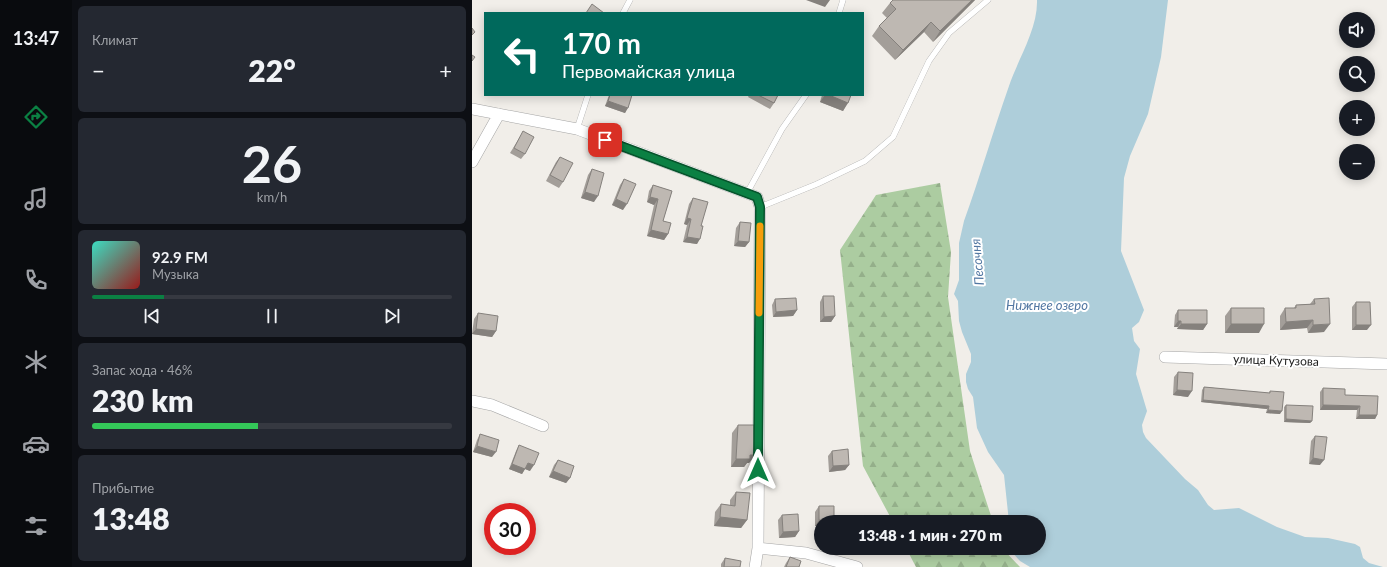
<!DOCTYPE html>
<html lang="ru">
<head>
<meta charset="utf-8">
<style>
	body { margin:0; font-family:Lato,sans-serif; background:#242831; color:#f1f3f6; height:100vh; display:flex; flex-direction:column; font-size:15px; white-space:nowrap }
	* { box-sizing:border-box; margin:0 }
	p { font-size:13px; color:#9ea1a6 }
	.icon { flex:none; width:22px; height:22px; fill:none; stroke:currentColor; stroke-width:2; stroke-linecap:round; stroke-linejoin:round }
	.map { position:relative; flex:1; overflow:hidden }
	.panel { display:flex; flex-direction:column; gap:6px; padding:6px; background:#0d0f14; width:400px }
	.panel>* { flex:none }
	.top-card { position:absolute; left:12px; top:12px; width:380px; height:84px; border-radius:0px; box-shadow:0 2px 10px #0003; background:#00695c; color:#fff; overflow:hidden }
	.fabs { position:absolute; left:867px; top:12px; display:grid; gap:8px }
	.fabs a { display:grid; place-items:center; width:36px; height:36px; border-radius:50%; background:#171b24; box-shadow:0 2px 10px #0003; font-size:20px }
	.speed { position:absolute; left:12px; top:503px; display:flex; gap:8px; font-size:20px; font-weight:700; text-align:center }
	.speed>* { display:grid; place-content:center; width:52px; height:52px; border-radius:50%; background:#171b24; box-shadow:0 2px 10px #0003; line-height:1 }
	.speed .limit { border:6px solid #d22; background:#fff; color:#111 }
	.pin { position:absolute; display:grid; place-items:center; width:34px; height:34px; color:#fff; margin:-17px; border-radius:8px; box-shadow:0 2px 6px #0006 }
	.me { position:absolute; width:44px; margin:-22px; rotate:0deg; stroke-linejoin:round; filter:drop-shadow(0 0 3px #0008) }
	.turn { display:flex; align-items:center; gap:14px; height:84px; padding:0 12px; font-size:18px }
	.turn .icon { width:52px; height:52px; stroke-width:2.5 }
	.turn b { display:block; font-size:28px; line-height:34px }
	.big { font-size:30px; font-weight:800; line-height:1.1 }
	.panel .widget { flex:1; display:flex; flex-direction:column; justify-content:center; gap:6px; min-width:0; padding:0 14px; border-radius:6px; background:#242831 }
	.panel .dial { align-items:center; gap:0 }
	.dial b { font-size:52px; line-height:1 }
	.song { display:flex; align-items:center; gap:12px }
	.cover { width:48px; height:48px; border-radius:6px; background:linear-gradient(135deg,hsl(170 70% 55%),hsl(0 70% 35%)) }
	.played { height:4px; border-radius:2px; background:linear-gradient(90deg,#0b8043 20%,#363941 20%) }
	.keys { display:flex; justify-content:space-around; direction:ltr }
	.heat { display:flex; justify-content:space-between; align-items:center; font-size:22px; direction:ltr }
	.charge { height:6px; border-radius:3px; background:linear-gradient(90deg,#34c759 46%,#363941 0) }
	.trip { position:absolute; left:342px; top:515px; width:232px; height:40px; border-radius:20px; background:#171b24; box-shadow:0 2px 10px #0003; font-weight:800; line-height:40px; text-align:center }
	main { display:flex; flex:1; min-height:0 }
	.menu { display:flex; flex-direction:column; width:72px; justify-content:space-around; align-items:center; background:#090b0e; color:#9ea1a6 }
	.menu .icon { width:28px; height:28px }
	.menu .on { color:#0b8043 }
	.menu b { font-size:18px; color:#f1f3f6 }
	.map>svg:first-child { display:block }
	.forest { fill:url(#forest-firs) }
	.water { fill:#aeceda }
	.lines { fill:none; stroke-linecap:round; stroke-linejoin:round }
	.service-casing { stroke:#a5a5a5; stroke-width:6 }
	.minor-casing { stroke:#a5a5a5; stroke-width:12 }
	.service { stroke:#fff; stroke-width:5.5 }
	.minor { stroke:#fff; stroke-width:11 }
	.wall { fill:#a39e99 }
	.shaded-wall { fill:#85817d }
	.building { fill:#beb8b2; stroke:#85817d }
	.route-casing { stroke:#07532c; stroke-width:10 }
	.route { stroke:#0b8043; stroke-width:7 }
	.slow { stroke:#f59e0b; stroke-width:7 }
	.labels { text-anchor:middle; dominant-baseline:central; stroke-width:4; stroke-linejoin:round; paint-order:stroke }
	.street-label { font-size:12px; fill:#212121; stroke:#fff }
	.water-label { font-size:13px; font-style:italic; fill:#5277a2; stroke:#fff }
</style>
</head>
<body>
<main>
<nav class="menu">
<b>13:47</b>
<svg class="icon on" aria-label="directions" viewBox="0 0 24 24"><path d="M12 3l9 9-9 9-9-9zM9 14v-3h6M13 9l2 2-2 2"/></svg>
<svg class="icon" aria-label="music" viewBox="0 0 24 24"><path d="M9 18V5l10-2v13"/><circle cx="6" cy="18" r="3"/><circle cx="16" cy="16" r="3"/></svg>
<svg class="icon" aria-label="phone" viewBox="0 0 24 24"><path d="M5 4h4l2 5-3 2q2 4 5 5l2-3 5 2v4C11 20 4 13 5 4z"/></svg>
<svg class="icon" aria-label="climate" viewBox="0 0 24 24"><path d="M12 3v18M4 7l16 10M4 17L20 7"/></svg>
<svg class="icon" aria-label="car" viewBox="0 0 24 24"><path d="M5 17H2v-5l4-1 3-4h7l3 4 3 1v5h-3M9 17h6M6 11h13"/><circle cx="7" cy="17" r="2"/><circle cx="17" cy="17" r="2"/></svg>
<svg class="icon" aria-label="filters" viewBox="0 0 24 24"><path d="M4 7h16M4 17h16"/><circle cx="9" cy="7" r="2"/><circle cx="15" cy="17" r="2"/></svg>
</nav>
<section class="panel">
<div class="widget"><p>Климат</p>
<div class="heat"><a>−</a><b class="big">22°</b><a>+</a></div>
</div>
<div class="widget dial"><b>26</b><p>km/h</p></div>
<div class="widget">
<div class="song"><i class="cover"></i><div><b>92.9 FM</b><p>Музыка</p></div></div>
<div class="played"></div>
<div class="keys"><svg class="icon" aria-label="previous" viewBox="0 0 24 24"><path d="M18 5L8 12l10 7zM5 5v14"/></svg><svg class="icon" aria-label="pause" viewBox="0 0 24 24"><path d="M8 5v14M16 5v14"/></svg><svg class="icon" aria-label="next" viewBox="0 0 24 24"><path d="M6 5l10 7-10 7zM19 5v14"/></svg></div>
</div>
<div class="widget"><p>Запас хода · 46%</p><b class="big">230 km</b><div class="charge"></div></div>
<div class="widget"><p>Прибытие</p><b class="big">13:48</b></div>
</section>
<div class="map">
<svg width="915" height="567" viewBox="0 0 915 567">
	<defs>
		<pattern id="forest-firs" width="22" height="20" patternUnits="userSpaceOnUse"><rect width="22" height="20" fill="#accca1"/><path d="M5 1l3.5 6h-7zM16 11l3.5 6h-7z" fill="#94af8a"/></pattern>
	</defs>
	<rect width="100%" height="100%" fill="#f1eee9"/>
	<path class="forest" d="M468 183 479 252 476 297 498 451 521 522H421L391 466 368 250 404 195Z
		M434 548H530L548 567H444Z"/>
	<path class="water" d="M565 0H696L689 57 676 114 658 156 652 178 649 251 672 310 667 322 660 328 662 341 668 349 664 374 675 411 670 425 671 432 674 438 713 479 726 490 736 505 742 510 767 508 805 527 833 537 856 538 883 544 888 547 891 558 897 563 911 567H558L548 561 536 548H567V522H537L532 475 516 452 505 428 501 397 496 389 494 382V374L499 362V354L490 332 487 321 486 301 482 294 487 280V243L492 221C508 177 521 131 537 86 546 59 566 29 565 0Z"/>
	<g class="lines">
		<g class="service-casing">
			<path id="service" d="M151 13 158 0
				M367 13 371 0
				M105 129 116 95
				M274 195 310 129 334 95
				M288 207 345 184 393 161 421 137 457 61 477 33 516 0"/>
		</g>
		<g class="minor-casing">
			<path id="minor" d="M0 109 105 129 285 197 288 207 286 548 283 567
				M0 162 27 114
				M693 357 915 364
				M0 401 20 405 71 426
				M286 548 334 553 385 567"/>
		</g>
		<use href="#service" class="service"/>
		<use href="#minor" class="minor"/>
	</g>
	<path class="wall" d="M503 0 461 42 452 32 423 60 400 36 407 26 415 18 410 13 418 3Z
		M137 95H160L153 113 133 106Z
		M277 95H306L302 103 298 109 276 97Z
		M350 95H379L371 111 348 102Z
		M51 131 53 154 49 159 38 153 48 137Z
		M88 157 91 182 87 188 74 181 84 162Z
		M120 169 122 202 109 198 116 175Z
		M152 179 151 210 140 205 148 185Z
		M181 185 200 191 191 221 196 234 192 240 175 236 182 205 175 202 177 191Z
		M221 198 229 226 225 244 211 242 215 225 212 224 217 204Z
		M268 222 277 242 273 247 262 246 264 228Z
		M351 296 363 316 359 322H348V302Z
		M303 299 325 310 321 316 301 317 300 305Z
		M842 299 852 332 836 333 835 328 808 330V316L813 308H822L824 305 838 304Z
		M884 302 895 330H880V307Z
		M759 308 787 333H753V316Z
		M706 310 735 324 731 330 705 329 706 327H702L703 315Z
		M6 313 24 331 20 337 0 334 2 319Z
		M706 372 716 397 701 395 702 377Z
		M732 387 797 393 798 391 808 414 794 413 795 409 729 402 730 390Z
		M851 388 873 395 905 415 903 419H884L885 410H848V392Z
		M814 405 840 421 838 423 812 422V407Z
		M266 425 283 455 277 463H275L272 467H259L260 433Z
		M8 434 20 457 1 452 5 440Z
		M843 436 848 465 837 464 839 441Z
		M47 445 58 471 53 469 50 474 37 469 44 451Z
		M360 451 377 465 373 470 357 472 356 456Z
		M86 460 98 478 94 483 77 477 82 465Z
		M264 492 275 520 269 528 242 526 243 512 249 504 258 505V500Z
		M347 506 349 526H343V512Z
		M310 515 327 531 323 537 307 538 306 520Z
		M318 557 327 567H312L314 563Z
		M253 558 268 567H249V564Z"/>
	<path class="shaded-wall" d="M334 0H358L353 7Z
		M500 0H503L461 42 468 31Z
		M459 22 452 32 423 60 431 50Z
		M353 95H357L376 103 371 111 348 102Z
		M136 101 156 108 153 113 133 106Z
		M113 192 126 196 122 202 109 198Z
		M178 197 186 199 182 205 175 202Z
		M144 199 155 204 151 210 140 205Z
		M215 218 219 219 215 225 212 224Z
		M179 230 196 234 192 240 175 236Z
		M215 237 228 239 225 244 211 242Z
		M266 241 277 242 273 247 262 246Z
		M325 310 321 316 301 317 304 312Z
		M363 316 359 322H348L352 317Z
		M841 320 835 328 808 330 814 322Z
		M706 321H709L706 327H702Z
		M709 324H735L731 330 705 329Z
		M759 324H792L787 333H753Z
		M858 324 852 332 836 333 841 325Z
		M884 325H899L895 330H880Z
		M4 329 24 331 20 337 0 334Z
		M705 390 720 391 716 397 701 395Z
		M731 400 797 406 795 409 729 402Z
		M851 405 888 406 885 410H848Z
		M796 410 810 411 808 414 794 413Z
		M887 415H905L903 419H884Z
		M814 419 840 421 838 423 812 422Z
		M5 446 24 452 20 457 1 452Z
		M278 455H283L277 463H275L272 467H259L264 459Z
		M841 458 852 460 848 465 837 464Z
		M56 463 62 465 58 471 53 469 50 474 37 469 40 464Z
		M377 465 373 470 357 472 361 466Z
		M81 471 98 478 94 483 77 477Z
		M248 517 275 520 269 528 242 526Z
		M347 520H362L361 522H349V526H343Z
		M327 531 323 537 307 538 311 532Z"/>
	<path class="building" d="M421 0H500L468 31 459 22 431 50 407 26 424 9 418 3Z
		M120 4 132 13H114Z
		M0 28 3 32 0 35Z
		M0 55 3 57 0 61Z
		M138 95H160L156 108 136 101Z
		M286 95H306L302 103Z
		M357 95H379L376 103Z
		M51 131 62 137 53 154 42 148Z
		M88 157 101 163 91 182 78 175Z
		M120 169 132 173 126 196 113 192Z
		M152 179 164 184 155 204 144 199Z
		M181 185 200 191 191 221 199 223 196 234 179 230 186 199 178 197Z
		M221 198 236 202 229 226H231L228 239 215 237 219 219 215 218Z
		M268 222 279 223 277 242 266 241Z
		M351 296H362L363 316 352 317Z
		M324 298 325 310 304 312 303 299Z
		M857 298 858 324 841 325V320L814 322 813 308H824V305L843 304 842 299Z
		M884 302H898L899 325H884Z
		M759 308H792V324H759Z
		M706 310H735V324H709V321H706Z
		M6 313 26 316 24 331 4 329Z
		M706 372 721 373 720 391 705 390Z
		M732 387 798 393V391L812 392 810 411 796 410 797 406 731 400Z
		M851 388 873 389V395L906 396 905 415H887L888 406 851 405Z
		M814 405 841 406 840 421 814 419Z
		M266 425H282L283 455H278V459H264Z
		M8 434 27 440 24 452 5 446Z
		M843 436 855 437 852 460 841 458Z
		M47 445 67 453 62 465 56 463 53 469 40 464Z
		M376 449 377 465 361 466 360 451Z
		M86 460 102 466 98 478 81 471Z
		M264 492 278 493 275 520 248 517 249 504 263 506Z
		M347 506H362V520H347Z
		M326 514 327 531 311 532 310 515Z
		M318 557 329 561 327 567H314Z
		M253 558 269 561 268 567H252Z"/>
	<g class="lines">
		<g class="route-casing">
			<path id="route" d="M133 140 285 197 288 207 286 470"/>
		</g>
		<use href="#route" class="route"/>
		<path class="slow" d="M287 313 288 226"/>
	</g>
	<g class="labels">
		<g class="street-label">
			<text transform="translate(804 360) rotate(2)">улица Кутузова</text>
		</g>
		<g class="water-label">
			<text transform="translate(505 262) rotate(-95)">Песочня</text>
			<text x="575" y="305">Нижнее озеро</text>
		</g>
	</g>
</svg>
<div class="fabs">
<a><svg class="icon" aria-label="sound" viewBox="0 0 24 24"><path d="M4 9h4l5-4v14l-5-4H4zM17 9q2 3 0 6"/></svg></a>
<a><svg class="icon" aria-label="search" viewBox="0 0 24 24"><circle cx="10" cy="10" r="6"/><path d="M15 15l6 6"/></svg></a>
<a>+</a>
<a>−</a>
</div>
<div class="speed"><div class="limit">30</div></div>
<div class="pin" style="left:133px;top:140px;background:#d93025"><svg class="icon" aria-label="arrive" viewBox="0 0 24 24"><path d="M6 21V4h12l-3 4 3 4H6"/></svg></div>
<svg class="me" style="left:286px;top:470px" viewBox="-20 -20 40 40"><path d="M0-17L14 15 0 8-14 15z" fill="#0b8043" stroke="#fff" stroke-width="4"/></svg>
<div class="trip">13:48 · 1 мин · 270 m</div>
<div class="top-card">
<div class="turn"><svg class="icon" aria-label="left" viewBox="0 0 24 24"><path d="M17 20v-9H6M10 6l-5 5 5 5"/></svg><div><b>170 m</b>Первомайская улица</div></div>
</div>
</div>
</main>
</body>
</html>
